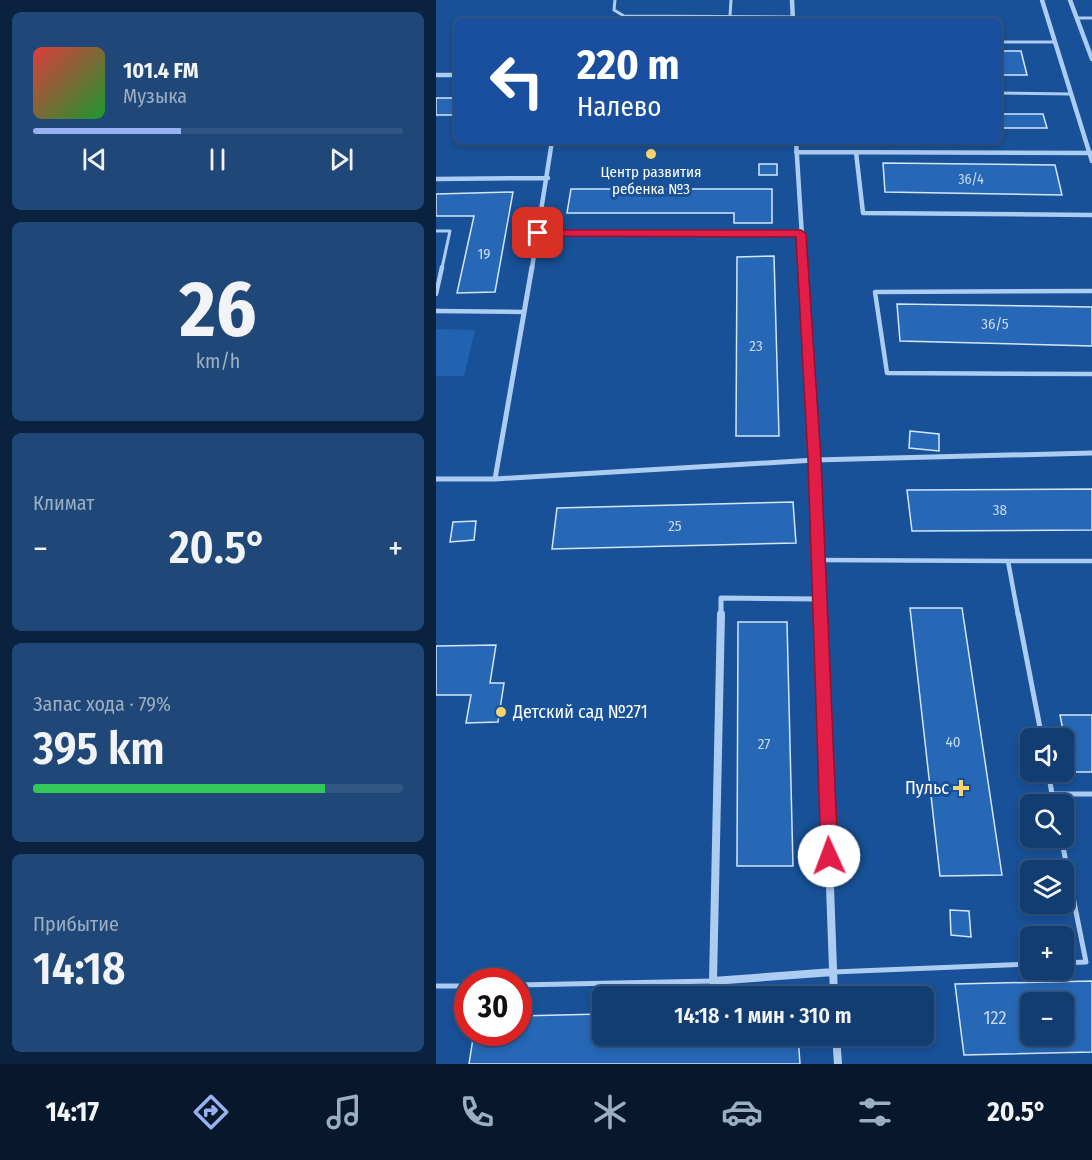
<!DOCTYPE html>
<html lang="ru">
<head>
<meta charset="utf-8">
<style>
	body { margin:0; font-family:"Fira Sans Condensed",sans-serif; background:#1f4879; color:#f1f3f6; height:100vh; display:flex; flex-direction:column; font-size:22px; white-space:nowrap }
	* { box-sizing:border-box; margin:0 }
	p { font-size:20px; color:#9caec3 }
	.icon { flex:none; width:33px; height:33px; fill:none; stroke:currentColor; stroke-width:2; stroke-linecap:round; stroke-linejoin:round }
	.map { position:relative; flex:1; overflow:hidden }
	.panel { display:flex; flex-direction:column; gap:12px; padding:12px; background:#0a223e; width:436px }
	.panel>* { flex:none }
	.hud { position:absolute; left:18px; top:18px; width:548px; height:126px; border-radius:9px; box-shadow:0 3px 9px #0003,0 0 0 2px #315684; background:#1a4fa0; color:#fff; overflow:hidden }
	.fabs { position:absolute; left:584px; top:728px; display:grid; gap:12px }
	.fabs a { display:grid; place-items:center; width:54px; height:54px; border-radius:9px; background:#123d71; box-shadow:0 3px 9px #0003,0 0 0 2px #315684; font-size:30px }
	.speed { position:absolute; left:18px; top:968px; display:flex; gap:12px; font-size:30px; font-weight:700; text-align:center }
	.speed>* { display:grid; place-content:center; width:78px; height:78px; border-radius:50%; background:#123d71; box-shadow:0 3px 9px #0003,0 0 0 2px #315684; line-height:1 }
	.speed .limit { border:9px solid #d22; background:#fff; color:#111 }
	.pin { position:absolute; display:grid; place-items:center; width:51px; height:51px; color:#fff; margin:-26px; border-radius:12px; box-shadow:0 3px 9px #0006 }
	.me { position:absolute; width:66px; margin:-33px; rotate:358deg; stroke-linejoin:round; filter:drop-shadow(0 0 4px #0008) }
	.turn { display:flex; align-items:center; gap:21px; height:126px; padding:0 24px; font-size:27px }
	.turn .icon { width:78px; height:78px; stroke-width:2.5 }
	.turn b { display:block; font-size:42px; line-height:51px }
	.big { font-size:45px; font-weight:600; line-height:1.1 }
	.panel .tile { flex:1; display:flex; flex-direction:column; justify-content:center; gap:9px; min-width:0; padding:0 21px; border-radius:9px; background:#1f4879 }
	.panel .dial { align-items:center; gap:0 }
	.dial b { font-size:78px; line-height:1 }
	.song { display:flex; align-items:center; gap:18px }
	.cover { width:72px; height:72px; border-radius:9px; background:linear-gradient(135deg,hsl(0 70% 55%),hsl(130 70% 35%)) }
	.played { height:6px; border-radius:3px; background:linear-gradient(90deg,#95b2f1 40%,#315684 40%) }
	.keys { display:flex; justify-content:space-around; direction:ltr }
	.heat { display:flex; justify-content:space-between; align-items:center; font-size:33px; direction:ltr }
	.charge { height:9px; border-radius:4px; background:linear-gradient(90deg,#34c759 79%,#315684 0) }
	.trip { position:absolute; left:156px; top:986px; width:342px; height:60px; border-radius:9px; background:#123d71; box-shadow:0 3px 9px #0003,0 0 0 2px #315684; font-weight:600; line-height:60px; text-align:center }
	.tabs { display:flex; height:96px; justify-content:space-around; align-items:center; background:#07182d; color:#9caec3 }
	.tabs .icon { width:42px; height:42px }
	.tabs .current { color:#95b2f1 }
	.tabs b { font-size:27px; color:#f1f3f6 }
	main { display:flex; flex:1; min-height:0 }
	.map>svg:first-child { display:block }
	.green { fill:#2163b1 }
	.building { fill:#2768b6; stroke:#d3e6fc; stroke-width:1.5; fill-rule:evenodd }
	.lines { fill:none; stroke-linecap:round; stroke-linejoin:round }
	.lane-far2 { stroke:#acccf1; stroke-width:3 }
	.lane-far1 { stroke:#acccf1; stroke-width:4.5 }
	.lane { stroke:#acccf1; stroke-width:5 }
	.street-far2 { stroke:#acccf1; stroke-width:4.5 }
	.street-far1 { stroke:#acccf1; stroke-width:5 }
	.street { stroke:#acccf1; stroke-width:8 }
	.route { fill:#e11d48; stroke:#92132f; stroke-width:1.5 }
	.poi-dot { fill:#ffd36c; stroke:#185197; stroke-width:2 }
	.labels { text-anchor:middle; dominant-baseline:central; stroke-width:6; stroke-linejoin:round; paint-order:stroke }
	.far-number-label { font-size:14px; fill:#c9d9ed }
	.far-poi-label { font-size:15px; fill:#fff; stroke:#185197 }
	.number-label { font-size:15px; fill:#c9d9ed }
	.poi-label { font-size:18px; fill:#fff; stroke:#185197; text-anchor:start }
	.near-number-label { font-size:18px; fill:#c9d9ed }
</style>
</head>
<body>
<main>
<section class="panel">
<div class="tile">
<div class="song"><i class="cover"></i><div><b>101.4 FM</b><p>Музыка</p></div></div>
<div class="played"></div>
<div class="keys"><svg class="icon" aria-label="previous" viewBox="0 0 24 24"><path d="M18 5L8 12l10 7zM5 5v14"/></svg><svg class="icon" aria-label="pause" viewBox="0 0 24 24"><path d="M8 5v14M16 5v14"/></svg><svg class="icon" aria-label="next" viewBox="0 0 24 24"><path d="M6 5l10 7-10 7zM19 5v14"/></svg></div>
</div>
<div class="tile dial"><b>26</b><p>km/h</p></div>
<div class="tile"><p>Климат</p>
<div class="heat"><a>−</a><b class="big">20.5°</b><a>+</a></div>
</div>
<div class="tile"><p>Запас хода · 79%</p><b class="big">395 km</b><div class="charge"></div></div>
<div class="tile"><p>Прибытие</p><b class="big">14:18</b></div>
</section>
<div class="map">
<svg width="656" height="1064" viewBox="0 0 656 1064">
	<rect width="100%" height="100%" fill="#185197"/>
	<path class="green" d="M0 329 39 330 28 376H0Z"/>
	<path class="building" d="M562 51H585L591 75H562Z
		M0 98H21V115H0Z
		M562 114H607L611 128H562Z
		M447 163 619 165 626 195 449 192Z
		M323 164H341V175H323Z
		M135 189H336V223H298V213H131Z
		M77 192 59 292 21 293 38 216H0V194Z
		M338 256 343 436H300L301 257Z
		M461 304 656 307V346L464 341Z
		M474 431 503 434V451L473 448Z
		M656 489V530L476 531 471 490Z
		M357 502 360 543 116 549 121 508Z
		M40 521 38 540 14 542 17 522Z
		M474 608H526L566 875 504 876Z
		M302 622H351L357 866H301Z
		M60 645 54 683H68L62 722 30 723 35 695H0V646Z
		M624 715H656V772H635Z
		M514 910 533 911 535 937 515 935Z
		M656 981V1052L528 1055 519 984ZM594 1002H627V1035H594Z
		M166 1014V1035H362L364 1064H33L38 1032H82V1016Z"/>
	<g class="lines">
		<path class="lane-far2" d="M179 0 178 10 188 16 357 17
			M294 16 295 0
			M641 18H656
			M562 42H619
			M562 93 635 94
			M0 231H14L6 268"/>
		<path class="lane-far1" d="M656 291 439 292 451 373 656 374
			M0 294 6 267
			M0 311 88 312
			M383 560 572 561 582 615
			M572 561H656"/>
		<path class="lane" d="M582 614 606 738
			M612 771 616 794H656
			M616 794 618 804
			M625 837 650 962 627 963
			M397 972 594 964
			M82 985 277 981
			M0 986H32"/>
		<path class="street-far2" d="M356 0 357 21
			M606 0 656 161
			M634 0 656 59
			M0 75H21
			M360 141 368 268
			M360 152 656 153
			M420 152 427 213 656 215
			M0 179 112 178
			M102 233 365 234
			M96 268 116 141"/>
		<path class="street-far1" d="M367 267 379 460 384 615
			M0 479H59L379 460 656 453
			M59 479 96 267
			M285 615V598L384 599"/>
		<path class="street" d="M285 614 277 981 397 972
			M384 614 398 996
			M400 1035 402 1064"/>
	</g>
	<path class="route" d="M102 230H365L370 234 385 460 402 856 399 862 393 864 387 862 385 856 372 460 360 237 98 236 97 233Z"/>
	<g class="poi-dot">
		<circle cx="215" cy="154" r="6"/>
		<circle cx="65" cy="712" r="6"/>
		<path d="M522 779h6v6h6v6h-6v6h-6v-6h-6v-6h6z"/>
	</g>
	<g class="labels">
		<g class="far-number-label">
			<text x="535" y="179">36/4</text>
		</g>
		<g class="far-poi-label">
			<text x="215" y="172">Центр развития<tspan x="215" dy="17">ребенка №3</tspan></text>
		</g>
		<g class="number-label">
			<text x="48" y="254">19</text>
			<text x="559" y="324">36/5</text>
			<text x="320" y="346">23</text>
			<text x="564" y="510">38</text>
			<text x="239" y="526">25</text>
			<text x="517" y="742">40</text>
			<text x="328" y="744">27</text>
		</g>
		<g class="poi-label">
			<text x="77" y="712">Детский сад №271</text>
			<text x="513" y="788" text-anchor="end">Пульс</text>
		</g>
		<g class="near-number-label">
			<text x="559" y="1018">122</text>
		</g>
	</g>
</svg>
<div class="fabs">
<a><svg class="icon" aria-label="sound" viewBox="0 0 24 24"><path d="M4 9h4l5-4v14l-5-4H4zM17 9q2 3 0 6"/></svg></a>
<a><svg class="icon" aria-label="search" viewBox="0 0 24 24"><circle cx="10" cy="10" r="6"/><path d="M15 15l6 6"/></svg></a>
<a><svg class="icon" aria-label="layers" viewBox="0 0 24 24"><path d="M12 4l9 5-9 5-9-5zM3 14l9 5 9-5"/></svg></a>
<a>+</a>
<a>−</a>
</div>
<div class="speed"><div class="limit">30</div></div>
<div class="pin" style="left:102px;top:233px;background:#d93025"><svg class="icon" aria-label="arrive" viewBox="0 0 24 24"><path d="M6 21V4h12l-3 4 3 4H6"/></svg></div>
<svg class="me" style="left:393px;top:856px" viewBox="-20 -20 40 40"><circle r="19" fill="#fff"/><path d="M0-13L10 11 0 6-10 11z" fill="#e11d48"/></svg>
<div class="trip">14:18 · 1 мин · 310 m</div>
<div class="hud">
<div class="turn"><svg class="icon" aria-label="left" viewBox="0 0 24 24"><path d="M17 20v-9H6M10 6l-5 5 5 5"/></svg><div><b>220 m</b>Налево</div></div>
</div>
</div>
</main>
<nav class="tabs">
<b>14:17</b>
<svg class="icon current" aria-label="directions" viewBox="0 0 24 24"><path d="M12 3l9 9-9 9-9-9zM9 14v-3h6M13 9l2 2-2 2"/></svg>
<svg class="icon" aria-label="music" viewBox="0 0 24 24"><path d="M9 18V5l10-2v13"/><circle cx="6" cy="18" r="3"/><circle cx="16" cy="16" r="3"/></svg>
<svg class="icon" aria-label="phone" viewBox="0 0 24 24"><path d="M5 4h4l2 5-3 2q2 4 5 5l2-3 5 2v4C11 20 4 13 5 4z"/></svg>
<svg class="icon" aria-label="climate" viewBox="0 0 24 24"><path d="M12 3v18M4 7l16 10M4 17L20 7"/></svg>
<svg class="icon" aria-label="car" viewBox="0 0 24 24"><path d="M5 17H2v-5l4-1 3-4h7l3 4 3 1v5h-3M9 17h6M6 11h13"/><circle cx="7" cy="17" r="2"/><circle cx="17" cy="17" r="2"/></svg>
<svg class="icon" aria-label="filters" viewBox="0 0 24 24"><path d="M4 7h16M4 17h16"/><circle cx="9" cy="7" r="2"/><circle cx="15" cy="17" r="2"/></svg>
<b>20.5°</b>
</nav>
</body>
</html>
